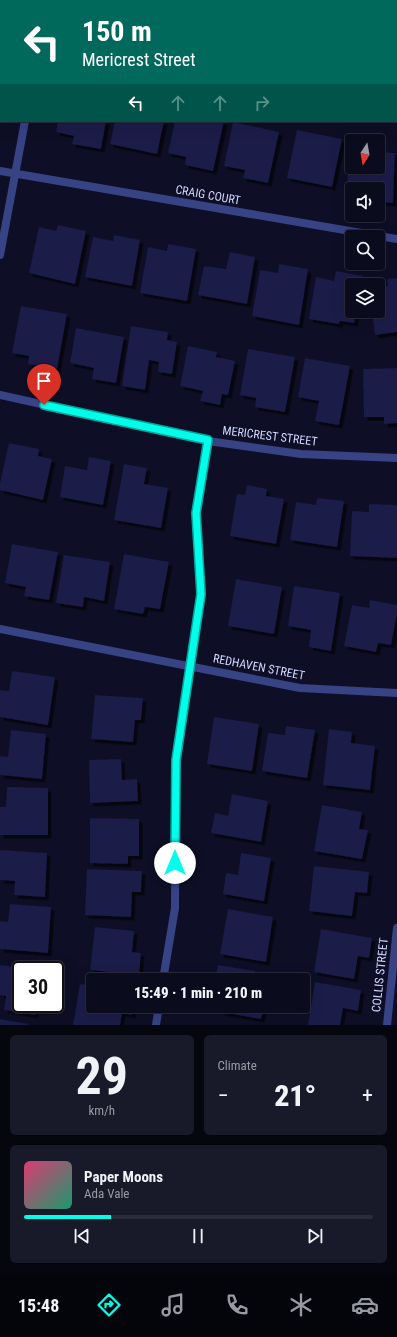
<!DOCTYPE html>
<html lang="en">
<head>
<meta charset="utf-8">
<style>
	body { margin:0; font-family:"Roboto Condensed",sans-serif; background:#181929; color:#f1f3f6; height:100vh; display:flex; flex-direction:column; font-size:15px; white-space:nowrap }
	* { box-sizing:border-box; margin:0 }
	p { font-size:13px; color:#999ba3 }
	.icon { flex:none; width:22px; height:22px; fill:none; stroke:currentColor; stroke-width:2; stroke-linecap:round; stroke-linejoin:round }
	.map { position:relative; height:1025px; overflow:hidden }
	.drawer { display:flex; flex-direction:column; gap:10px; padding:10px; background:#06060f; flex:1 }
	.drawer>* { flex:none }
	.banner { position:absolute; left:0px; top:0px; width:397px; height:122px; box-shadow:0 4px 16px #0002,0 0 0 1px #2a2b3b; background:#00695c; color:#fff; overflow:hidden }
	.needle { width:26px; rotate:191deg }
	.controls { position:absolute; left:345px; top:134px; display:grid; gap:8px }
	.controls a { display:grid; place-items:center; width:40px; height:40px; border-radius:4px; background:#0a0b1c; box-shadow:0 4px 16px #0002,0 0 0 1px #2a2b3b; font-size:20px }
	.speed { position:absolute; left:12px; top:961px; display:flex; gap:8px; font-size:20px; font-weight:700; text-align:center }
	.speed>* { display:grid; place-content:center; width:52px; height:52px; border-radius:50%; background:#0a0b1c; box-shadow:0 4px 16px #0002,0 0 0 1px #2a2b3b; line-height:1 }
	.speed .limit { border:2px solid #111; border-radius:6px; background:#fff; color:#111 }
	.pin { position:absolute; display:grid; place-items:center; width:34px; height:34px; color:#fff; margin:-41px -17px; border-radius:50% 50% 50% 0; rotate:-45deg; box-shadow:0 0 4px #0007 }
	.pin .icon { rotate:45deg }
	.me { position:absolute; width:44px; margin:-22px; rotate:0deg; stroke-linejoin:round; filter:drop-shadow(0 0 3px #0008) }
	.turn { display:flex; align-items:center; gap:14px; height:84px; padding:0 16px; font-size:18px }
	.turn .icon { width:52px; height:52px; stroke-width:2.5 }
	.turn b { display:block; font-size:28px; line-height:34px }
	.lanes { display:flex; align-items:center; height:38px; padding:0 16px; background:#0003; justify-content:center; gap:20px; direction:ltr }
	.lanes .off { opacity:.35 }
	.big { font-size:30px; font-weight:800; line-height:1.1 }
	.drawer .widget { flex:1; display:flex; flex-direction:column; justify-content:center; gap:6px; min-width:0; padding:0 14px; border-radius:6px; background:#181929 }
	.drawer .dial { align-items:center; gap:0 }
	.dial b { font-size:52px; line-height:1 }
	.song { display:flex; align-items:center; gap:12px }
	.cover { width:48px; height:48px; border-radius:6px; background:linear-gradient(135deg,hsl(340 70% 55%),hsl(160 70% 35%)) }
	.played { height:4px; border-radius:2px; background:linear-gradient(90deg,#00ffeb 25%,#2a2b3b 25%) }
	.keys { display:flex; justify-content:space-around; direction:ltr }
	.heat { display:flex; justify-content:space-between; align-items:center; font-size:22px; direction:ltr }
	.drawer .tiles { flex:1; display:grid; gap:10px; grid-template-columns:1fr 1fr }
	.widget:last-child { grid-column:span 2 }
	.trip { position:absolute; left:86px; top:973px; width:224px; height:40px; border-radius:4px; background:#0a0b1c; box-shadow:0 4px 16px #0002,0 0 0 1px #2a2b3b; font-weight:800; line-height:40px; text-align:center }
	.menu { display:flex; height:64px; justify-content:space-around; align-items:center; background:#04040b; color:#999ba3 }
	.menu .icon { width:28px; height:28px }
	.menu .selected { color:#00ffeb }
	.menu b { font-size:18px; color:#f1f3f6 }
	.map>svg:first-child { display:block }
	.building { fill:#1b1a48; filter:url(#shadow) }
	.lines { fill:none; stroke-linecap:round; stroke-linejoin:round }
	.street { stroke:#384386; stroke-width:8 }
	.route-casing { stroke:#00a699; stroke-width:10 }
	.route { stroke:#00ffeb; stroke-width:7 }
	.labels { text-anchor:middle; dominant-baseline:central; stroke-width:4; stroke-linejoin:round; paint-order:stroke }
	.street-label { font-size:12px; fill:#d4d7ff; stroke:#0e0f26 }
</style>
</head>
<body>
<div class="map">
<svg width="397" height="1025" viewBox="0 0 397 1025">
	<defs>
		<filter id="shadow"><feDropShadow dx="3.5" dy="3.5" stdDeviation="0" flood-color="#0009"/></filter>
	</defs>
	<rect width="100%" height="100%" fill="#0e0f26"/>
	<path class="building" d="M58 121H106L101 149 72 144 74 136 56 132Z
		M115 121H164L157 154 110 144Z
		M175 121H224L213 171 185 165 186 157 168 153Z
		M233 122 279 132 268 183 243 178 245 170 224 166Z
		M297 130 342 139 332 187 287 178Z
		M349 151H352V167H378V152L395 153 393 203 378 202V189H352V192H347Z
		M58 225 86 231 75 284 29 273 39 227 56 231Z
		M114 235 140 240 132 286 85 277 93 237 113 241Z
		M168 244 196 249 187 301 140 293 148 247 167 251Z
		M230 252 255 257 247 304 198 295 204 266 226 269Z
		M279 264 308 269 299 325 252 316 260 270 278 273Z
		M336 271 363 276 361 285H352V311H357L354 323 340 321 339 324 309 319 316 277 334 281Z
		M397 278V332L375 335 372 311H378V287L388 286 387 279Z
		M21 306 67 314 57 369 28 364 29 356 12 353Z
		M131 326 168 332 167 340 177 342 172 374 158 372 159 362 149 360 145 390 122 386Z
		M76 328 124 337 116 383 92 379 94 368 70 363Z
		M188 346 217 352 216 357 235 361 228 395 222 394 220 405 200 401 203 391 180 386Z
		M248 349 295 357 285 412 255 407 256 398 240 395Z
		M305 358 350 366 339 425 315 421 319 401 298 397Z
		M397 368V423L384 424V417H364L363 369Z
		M9 443 39 449 38 456 52 459 43 500 0 490V483Z
		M89 457 111 461 103 505 60 497 65 466 87 470Z
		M124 464 147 468 144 484 168 488 161 528 114 520Z
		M247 485 267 489 266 496 284 499 276 544 230 536 237 494 245 495Z
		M317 498 344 501 337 547 290 540 296 502 316 505Z
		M369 504 397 505V558L350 556 352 511 369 512Z
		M12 544 58 552 49 600 24 596 26 587 5 583Z
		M124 554 169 562 160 609 145 607 143 614 114 609Z
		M64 555 110 562 104 601 84 597 83 607 56 603Z
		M236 579 282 587 274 634 228 626Z
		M294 586 340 593 331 651 309 647 311 630 288 626Z
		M370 600 397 605V613L391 645 378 643 376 652 344 646 352 605 369 608Z
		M12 671 55 677 48 725 0 717V690L9 691Z
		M95 695 143 698 141 720H135L133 742 91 739Z
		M214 717 259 724 252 771 207 764Z
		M286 726 315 730 307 778 262 771 268 733 285 735Z
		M329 729 352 732 351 743 375 746 370 790 323 785Z
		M11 730 46 734 42 779 0 775V756L8 757Z
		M121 759 122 780 137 779 138 801 90 803 89 760Z
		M7 787 48 788V835H0V807H6Z
		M232 794 268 801 261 842 211 833 215 813 228 816Z
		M322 805 362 812 359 829 368 830 362 859 314 851Z
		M90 818 139 819V856H128V864L90 863Z
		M0 850 47 853 45 897 14 895 15 881 0 880Z
		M241 853 271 858 264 901 223 894 226 873 238 875Z
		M314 866 369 872 367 893 355 892 352 916 309 911Z
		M87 869 142 871 141 892H132L131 917 85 915Z
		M10 904 51 907 48 953 0 949V921L8 922Z
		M228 909 273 917 266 962 220 954Z
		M95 927 134 931 132 952 141 953 139 975 90 970Z
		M321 929 372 938 369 958 358 956 354 979 314 972Z
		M0 965 29 969 21 970V1004H37L35 1015 4 1010 6 996 0 995Z
		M218 965 255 971 253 980H215Z
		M315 982 361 990 358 1011 343 1008 340 1025H308Z
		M80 984 93 986V1006H134L132 1015 122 1013 120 1025H73Z
		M222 1006H264L261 1019 221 1012Z
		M0 1019 28 1024V1025H0Z"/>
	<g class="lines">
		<path class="street" d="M304 0 315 1
			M47 1V0
			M364 1 378 0
			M0 171 397 239
			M0 255 25 121
			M0 395 208 441 301 454 397 458
			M0 629 300 688 397 693
			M163 980 175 908 176 760 201 594 196 513 208 441
			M156 1025 159 1006
			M387 1025 397 928"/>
	</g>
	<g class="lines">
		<g class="route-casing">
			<path id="route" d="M44 405 208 440 196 513 201 594 176 760 175 863"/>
		</g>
		<use href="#route" class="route"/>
	</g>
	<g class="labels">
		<g class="street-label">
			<text transform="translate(208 195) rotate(10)">CRAIG COURT</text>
			<text transform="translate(270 436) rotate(7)">MERICREST STREET</text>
			<text transform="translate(259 667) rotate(11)">REDHAVEN STREET</text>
			<text transform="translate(380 975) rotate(-84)">COLLIS STREET</text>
		</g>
	</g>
</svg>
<div class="controls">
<a><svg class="needle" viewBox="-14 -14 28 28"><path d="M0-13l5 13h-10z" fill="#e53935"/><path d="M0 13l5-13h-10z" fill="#999ba3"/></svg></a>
<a><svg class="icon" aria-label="sound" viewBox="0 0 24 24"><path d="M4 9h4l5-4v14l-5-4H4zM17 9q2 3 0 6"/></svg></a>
<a><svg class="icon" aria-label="search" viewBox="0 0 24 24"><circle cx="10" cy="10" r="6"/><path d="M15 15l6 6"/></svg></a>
<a><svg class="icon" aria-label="layers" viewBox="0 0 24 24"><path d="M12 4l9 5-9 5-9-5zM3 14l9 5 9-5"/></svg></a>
</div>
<div class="speed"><div class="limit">30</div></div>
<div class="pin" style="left:44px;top:405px;background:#d93025"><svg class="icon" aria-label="arrive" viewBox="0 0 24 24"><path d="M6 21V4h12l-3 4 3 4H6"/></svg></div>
<svg class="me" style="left:175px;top:863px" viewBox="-20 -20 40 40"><circle r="19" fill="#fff"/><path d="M0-13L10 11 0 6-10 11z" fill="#00ffeb"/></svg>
<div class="trip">15:49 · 1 min · 210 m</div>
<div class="banner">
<div class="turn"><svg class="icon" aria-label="left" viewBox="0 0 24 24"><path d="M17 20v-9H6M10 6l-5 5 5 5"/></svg><div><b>150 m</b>Mericrest Street</div></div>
<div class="lanes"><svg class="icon" aria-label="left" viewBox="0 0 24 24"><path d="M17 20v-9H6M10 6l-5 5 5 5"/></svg><svg class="icon off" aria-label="ahead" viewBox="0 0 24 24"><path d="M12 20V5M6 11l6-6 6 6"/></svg><svg class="icon off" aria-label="ahead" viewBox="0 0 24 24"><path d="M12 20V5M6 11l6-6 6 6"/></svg><svg class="icon off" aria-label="right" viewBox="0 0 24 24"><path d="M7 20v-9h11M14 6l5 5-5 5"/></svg></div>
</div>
</div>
<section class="drawer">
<div class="tiles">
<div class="widget dial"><b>29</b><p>km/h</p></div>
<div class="widget"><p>Climate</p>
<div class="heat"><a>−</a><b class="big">21°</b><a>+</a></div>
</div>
<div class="widget">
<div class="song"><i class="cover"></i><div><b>Paper Moons</b><p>Ada Vale</p></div></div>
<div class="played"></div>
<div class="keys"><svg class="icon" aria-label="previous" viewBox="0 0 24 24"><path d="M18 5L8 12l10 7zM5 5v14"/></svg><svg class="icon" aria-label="pause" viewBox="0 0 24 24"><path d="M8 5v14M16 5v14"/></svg><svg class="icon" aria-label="next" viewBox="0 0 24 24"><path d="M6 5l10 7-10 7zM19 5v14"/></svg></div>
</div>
</div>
</section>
<nav class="menu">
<b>15:48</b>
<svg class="icon selected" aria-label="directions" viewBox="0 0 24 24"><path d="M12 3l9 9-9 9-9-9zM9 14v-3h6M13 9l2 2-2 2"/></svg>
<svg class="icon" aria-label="music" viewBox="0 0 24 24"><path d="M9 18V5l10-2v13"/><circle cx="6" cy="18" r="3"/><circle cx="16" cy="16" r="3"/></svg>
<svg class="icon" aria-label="phone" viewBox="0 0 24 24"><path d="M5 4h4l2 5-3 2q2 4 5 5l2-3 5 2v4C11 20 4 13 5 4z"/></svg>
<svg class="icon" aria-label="climate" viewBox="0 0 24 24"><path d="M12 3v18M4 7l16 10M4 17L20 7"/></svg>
<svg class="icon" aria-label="car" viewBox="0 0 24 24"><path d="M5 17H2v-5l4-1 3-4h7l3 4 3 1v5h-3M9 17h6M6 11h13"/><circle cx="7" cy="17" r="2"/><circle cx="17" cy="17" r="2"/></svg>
</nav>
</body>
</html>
